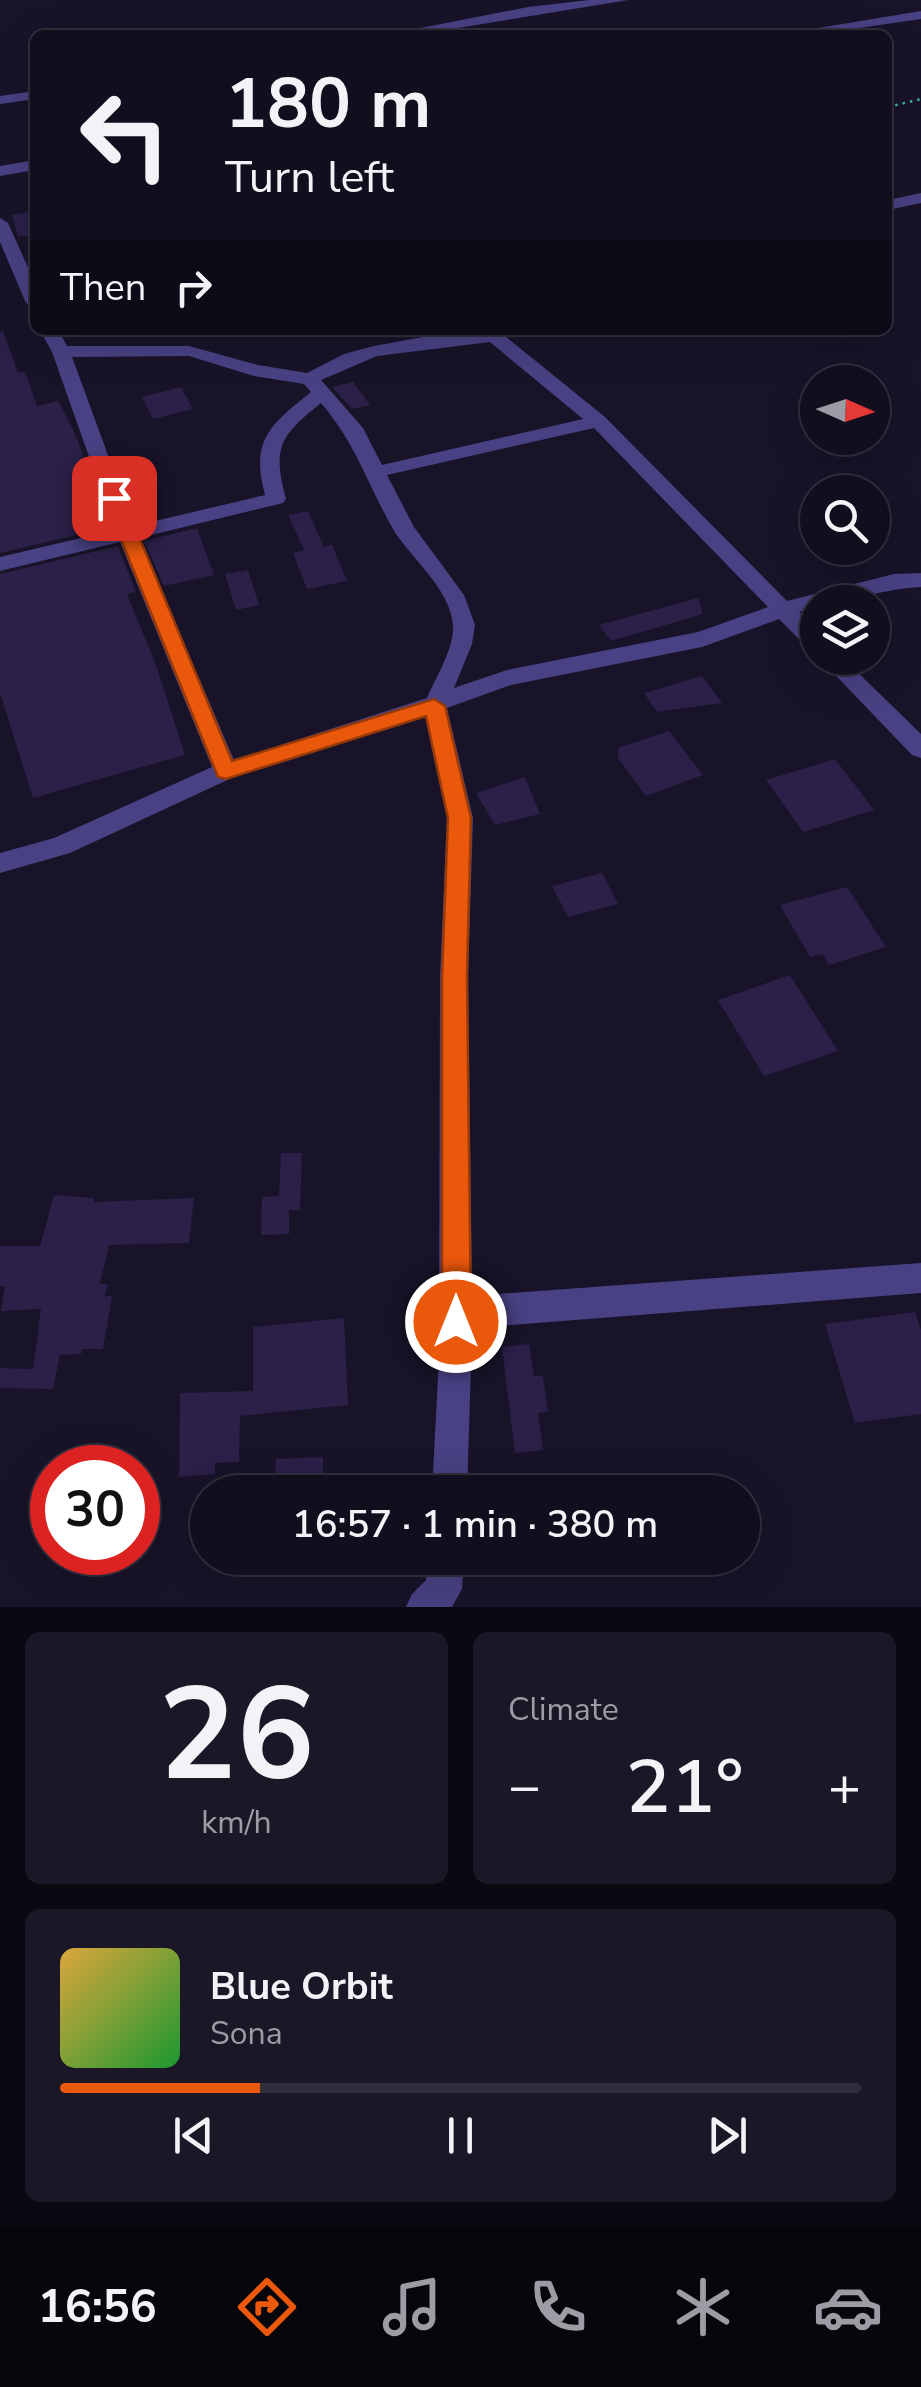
<!DOCTYPE html>
<html lang="en">
<head>
<meta charset="utf-8">
<style>
	body { margin:0; font-family:"Nunito Sans",sans-serif; background:#1b1727; color:#f1f3f6; height:100vh; display:flex; flex-direction:column; font-size:38px; white-space:nowrap }
	* { box-sizing:border-box; margin:0 }
	p { font-size:32px; color:#9c9ca4 }
	.icon { flex:none; width:55px; height:55px; fill:none; stroke:currentColor; stroke-width:2; stroke-linecap:round; stroke-linejoin:round }
	.map { position:relative; height:1607px; overflow:hidden }
	.drawer { display:flex; flex-direction:column; gap:25px; padding:25px; background:#0a0810; flex:1 }
	.drawer>* { flex:none }
	.guide { position:absolute; left:30px; top:30px; width:862px; height:305px; border-radius:15px; box-shadow:0 10px 40px #0002,0 0 0 2px #312e3c; background:#120e1e; color:#f1f3f6; overflow:hidden }
	.needle { width:65px; rotate:93deg }
	.fabs { position:absolute; left:800px; top:365px; display:grid; gap:20px }
	.fabs a { display:grid; place-items:center; width:90px; height:90px; border-radius:50%; background:#120e1e; box-shadow:0 10px 40px #0002,0 0 0 2px #312e3c; font-size:50px }
	.speed { position:absolute; left:30px; top:1445px; display:flex; gap:20px; font-size:50px; font-weight:700; text-align:center }
	.speed>* { display:grid; place-content:center; width:130px; height:130px; border-radius:50%; background:#120e1e; box-shadow:0 10px 40px #0002,0 0 0 2px #312e3c; line-height:1 }
	.speed .limit { border:15px solid #d22; background:#fff; color:#111 }
	.pin { position:absolute; display:grid; place-items:center; width:85px; height:85px; color:#fff; margin:-42px; border-radius:20px; box-shadow:0 5px 15px #0006 }
	.me { position:absolute; width:110px; margin:-55px; rotate:0deg; stroke-linejoin:round; filter:drop-shadow(0 0 8px #0008) }
	.turn { display:flex; align-items:center; gap:35px; height:210px; padding:0 30px; font-size:45px }
	.turn .icon { width:130px; height:130px; stroke-width:2.5 }
	.turn b { display:block; font-size:70px; line-height:85px }
	.then { display:flex; align-items:center; height:95px; padding:0 30px; background:#0003; gap:20px; font-size:38px }
	.big { font-size:75px; font-weight:600; line-height:1.1 }
	.drawer .tile { flex:1; display:flex; flex-direction:column; justify-content:center; gap:15px; min-width:0; padding:0 35px; border-radius:15px; background:#1b1727 }
	.drawer .dial { align-items:center; gap:0 }
	.dial b { font-size:130px; line-height:1 }
	.song { display:flex; align-items:center; gap:30px }
	.cover { width:120px; height:120px; border-radius:15px; background:linear-gradient(135deg,hsl(40 70% 55%),hsl(130 70% 35%)) }
	.played { height:10px; border-radius:5px; background:linear-gradient(90deg,#ea580c 25%,#312e3c 25%) }
	.keys { display:flex; justify-content:space-around; direction:ltr }
	.heat { display:flex; justify-content:space-between; align-items:center; font-size:55px; direction:ltr }
	.drawer .tiles { flex:1; display:grid; gap:25px; grid-template-columns:1fr 1fr }
	.tile:last-child { grid-column:span 2 }
	.trip { position:absolute; left:190px; top:1475px; width:570px; height:100px; border-radius:50px; background:#120e1e; box-shadow:0 10px 40px #0002,0 0 0 2px #312e3c; font-weight:600; line-height:100px; text-align:center }
	.tabs { display:flex; height:160px; justify-content:space-around; align-items:center; background:#07060c; color:#9c9ca4 }
	.tabs .icon { width:70px; height:70px }
	.tabs .current { color:#ea580c }
	.tabs b { font-size:45px; color:#f1f3f6 }
	.map>svg:first-child { display:block }
	.building { fill:#2a2048 }
	.lines { fill:none; stroke-linecap:round; stroke-linejoin:round }
	.path { stroke:#3bb2b2; stroke-width:2.5; stroke-dasharray:2.5 5; stroke-linecap:butt }
	.minor { fill:#484183; fill-rule:evenodd }
	.route { fill:#ea580c; stroke:#983908; stroke-width:2.5 }
</style>
</head>
<body>
<div class="map">
<svg width="921" height="1607" viewBox="0 0 921 1607">
	<rect width="100%" height="100%" fill="#181328"/>
	<path class="building" d="M35 211V235L18 237 12 215Z
		M3 331 18 373 25 372 37 406 58 401 72 427 98 492 89 494 102 529 0 553V332Z
		M353 382 370 405 352 409 332 387Z
		M181 387 193 409 153 419 142 397Z
		M308 511 324 547 332 545 347 581 307 589 293 553 304 550 288 515Z
		M197 528 214 575 164 586 144 541Z
		M118 546 136 592 127 594 156 665 185 755 33 798 0 693V574Z
		M248 570 259 605 236 610 225 574Z
		M698 598 703 614 611 641 599 625Z
		M702 676 722 703 657 712 644 693Z
		M669 731 703 775 646 796 618 758V748Z
		M835 759 874 810 803 832 766 780Z
		M525 777 540 814 495 825 476 793Z
		M602 873 618 904 568 917 552 886Z
		M847 887 886 947 829 965 823 954 810 957 780 905Z
		M790 975 838 1051 764 1076 718 1000Z
		M281 1153H302L300 1210H289V1234L261 1235 262 1197 279 1196Z
		M54 1195 94 1198V1202L194 1198 189 1243 109 1245 100 1284H108L105 1296H112L103 1349H82L81 1354 60 1355 53 1389 0 1388V1368L33 1369 41 1309 1 1311 5 1286H0V1246H40Z
		M915 1312 921 1330V1414L855 1423 825 1324Z
		M344 1318 348 1405 240 1416 239 1462 215 1463V1474L179 1477 180 1393 253 1391V1327Z
		M529 1344 534 1376H543L548 1412 538 1413 543 1450 515 1453 502 1347Z
		M323 1457V1474L343 1473V1492H274L276 1459Z"/>
	<g class="lines">
		<path class="path" d="M888 107 921 99"/>
		<path class="minor" d="M589 0H628L415 35H385L528 7Z
			M921 11V19L811 35H776Z
			M35 91V99L0 104V96Z
			M35 160V170L0 176V166Z
			M921 193V203L888 210V200Z
			M0 218 8 223 35 283V308L26 303 0 242Z
			M40 330H58L67 346H189L258 365 307 373 344 354 374 346 423 337 500 332 605 417 787 601 894 574 921 573V587C886 588 853 602 818 602V607L799 612 818 631V652L810 650 779 619 702 647 511 685 447 708 473 818 468 976 472 1302 498 1294 921 1263V1293L498 1326 472 1333 467 1492H432L439 1358 440 976 447 818 425 716 234 777 70 853 0 873V853L54 838 212 767 120 542 0 571V557L115 530 52 352ZM490 342 583 419 382 465 363 428 321 380 377 356ZM189 356 254 376 304 384 311 392C270 425 250 440 265 495L134 526 72 357ZM321 403C356 444 367 483 393 529 411 559 451 589 453 626 454 649 436 677 427 698L234 760 139 538 283 503 286 499C272 447 280 436 321 403ZM594 428 768 607 698 632 507 670 454 688 472 644 475 625 464 595 414 527 387 475Z
			M819 658H843L921 734V758L912 755Z
			M428 1558H464L462 1589 452 1607H406L412 1594 426 1580Z"/>
	</g>
	<path class="route" d="M114 492 123 498 232 761 434 699 445 706 471 818 467 976 471 1322 467 1332 456 1336 446 1332 442 1322V976L448 818 426 716 226 779 218 777 104 498Z"/>
</svg>
<div class="fabs">
<a><svg class="needle" viewBox="-14 -14 28 28"><path d="M0-13l5 13h-10z" fill="#e53935"/><path d="M0 13l5-13h-10z" fill="#9c9ca4"/></svg></a>
<a><svg class="icon" aria-label="search" viewBox="0 0 24 24"><circle cx="10" cy="10" r="6"/><path d="M15 15l6 6"/></svg></a>
<a><svg class="icon" aria-label="layers" viewBox="0 0 24 24"><path d="M12 4l9 5-9 5-9-5zM3 14l9 5 9-5"/></svg></a>
</div>
<div class="speed"><div class="limit">30</div></div>
<div class="pin" style="left:114px;top:498px;background:#d93025"><svg class="icon" aria-label="arrive" viewBox="0 0 24 24"><path d="M6 21V4h12l-3 4 3 4H6"/></svg></div>
<svg class="me" style="left:456px;top:1322px" viewBox="-20 -20 40 40"><circle r="17" fill="#ea580c" stroke="#fff" stroke-width="3"/><path d="M0-11L8 9 0 5-8 9z" fill="#fff"/></svg>
<div class="trip">16:57 · 1 min · 380 m</div>
<div class="guide">
<div class="turn"><svg class="icon" aria-label="left" viewBox="0 0 24 24"><path d="M17 20v-9H6M10 6l-5 5 5 5"/></svg><div><b>180 m</b>Turn left</div></div>
<div class="then">Then<svg class="icon" aria-label="right" viewBox="0 0 24 24"><path d="M7 20v-9h11M14 6l5 5-5 5"/></svg></div>
</div>
</div>
<section class="drawer">
<div class="tiles">
<div class="tile dial"><b>26</b><p>km/h</p></div>
<div class="tile"><p>Climate</p>
<div class="heat"><a>−</a><b class="big">21°</b><a>+</a></div>
</div>
<div class="tile">
<div class="song"><i class="cover"></i><div><b>Blue Orbit</b><p>Sona</p></div></div>
<div class="played"></div>
<div class="keys"><svg class="icon" aria-label="previous" viewBox="0 0 24 24"><path d="M18 5L8 12l10 7zM5 5v14"/></svg><svg class="icon" aria-label="pause" viewBox="0 0 24 24"><path d="M8 5v14M16 5v14"/></svg><svg class="icon" aria-label="next" viewBox="0 0 24 24"><path d="M6 5l10 7-10 7zM19 5v14"/></svg></div>
</div>
</div>
</section>
<nav class="tabs">
<b>16:56</b>
<svg class="icon current" aria-label="directions" viewBox="0 0 24 24"><path d="M12 3l9 9-9 9-9-9zM9 14v-3h6M13 9l2 2-2 2"/></svg>
<svg class="icon" aria-label="music" viewBox="0 0 24 24"><path d="M9 18V5l10-2v13"/><circle cx="6" cy="18" r="3"/><circle cx="16" cy="16" r="3"/></svg>
<svg class="icon" aria-label="phone" viewBox="0 0 24 24"><path d="M5 4h4l2 5-3 2q2 4 5 5l2-3 5 2v4C11 20 4 13 5 4z"/></svg>
<svg class="icon" aria-label="climate" viewBox="0 0 24 24"><path d="M12 3v18M4 7l16 10M4 17L20 7"/></svg>
<svg class="icon" aria-label="car" viewBox="0 0 24 24"><path d="M5 17H2v-5l4-1 3-4h7l3 4 3 1v5h-3M9 17h6M6 11h13"/><circle cx="7" cy="17" r="2"/><circle cx="17" cy="17" r="2"/></svg>
</nav>
</body>
</html>
